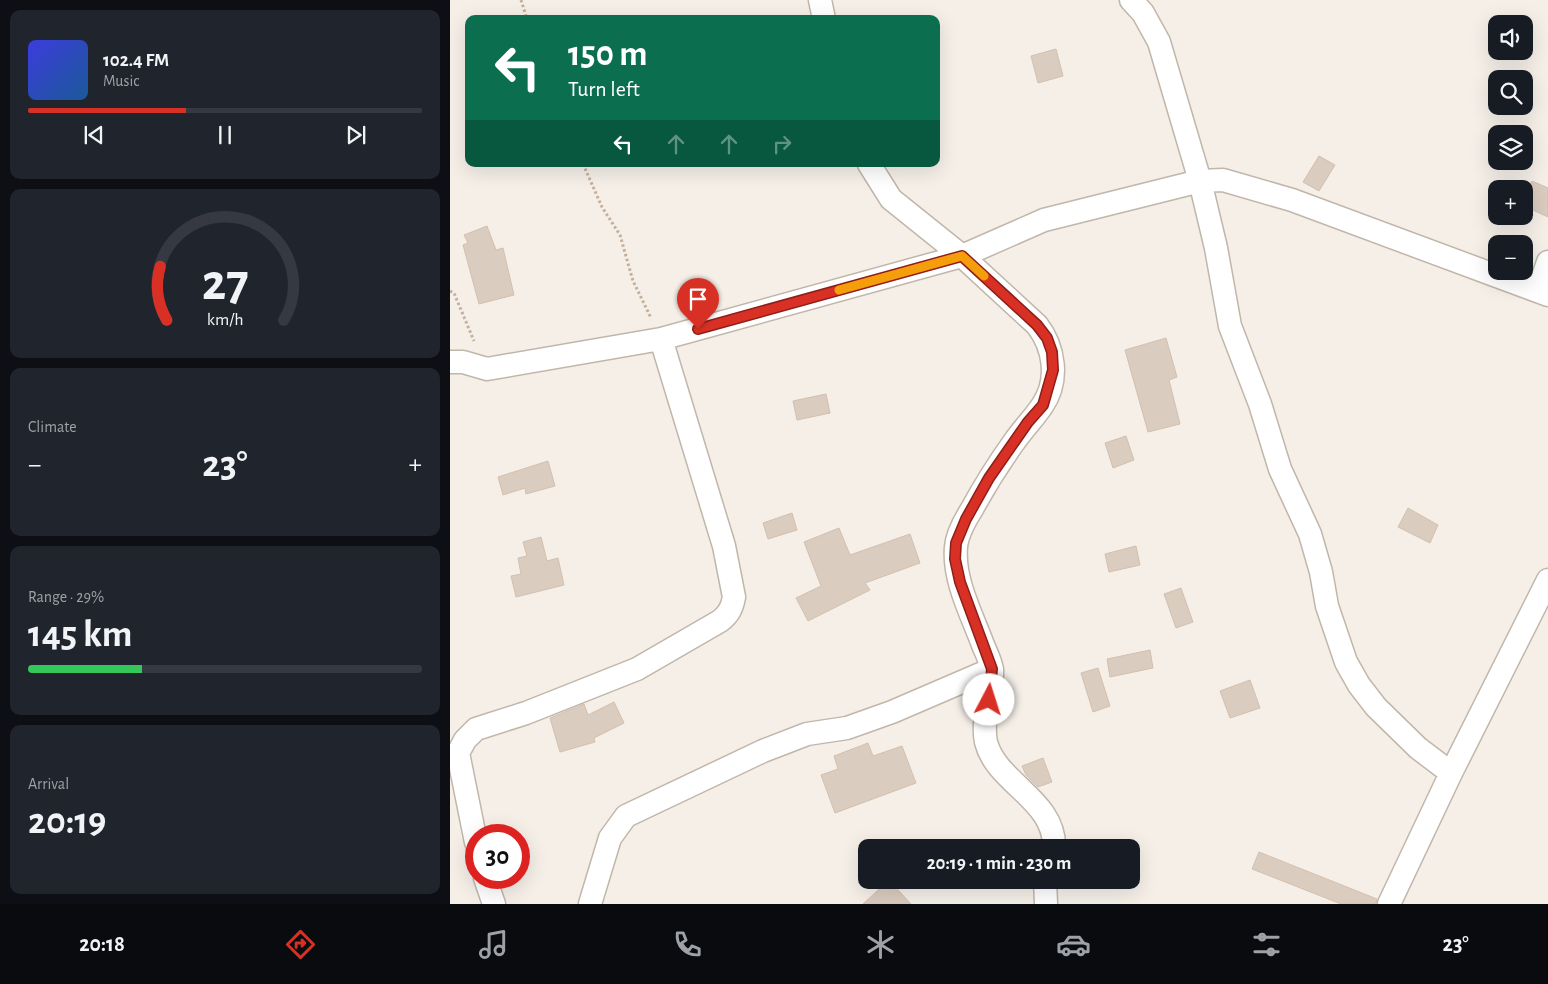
<!DOCTYPE html>
<html lang="en">
<head>
<meta charset="utf-8">
<style>
	body { margin:0; font-family:"Alegreya Sans",sans-serif; background:#20242c; color:#f1f3f6; height:100vh; display:flex; flex-direction:column; font-size:19px; white-space:nowrap }
	* { box-sizing:border-box; margin:0 }
	p { font-size:16px; color:#9ea1a6 }
	.icon { flex:none; width:28px; height:28px; fill:none; stroke:currentColor; stroke-width:2; stroke-linecap:round; stroke-linejoin:round }
	.map { position:relative; flex:1; overflow:hidden }
	.details { display:flex; flex-direction:column; gap:10px; padding:10px; background:#0d0f14; width:450px }
	.details>* { flex:none }
	.banner { position:absolute; left:15px; top:15px; width:475px; height:152px; border-radius:10px; box-shadow:0 5px 20px #0002; background:#0b6e4f; color:#fff; overflow:hidden }
	.buttons { position:absolute; left:1038px; top:15px; display:grid; gap:10px }
	.buttons a { display:grid; place-items:center; width:45px; height:45px; border-radius:10px; background:#171b24; box-shadow:0 5px 20px #0002; font-size:25px }
	.speed { position:absolute; left:15px; top:824px; display:flex; gap:10px; font-size:25px; font-weight:700; text-align:center }
	.speed>* { display:grid; place-content:center; width:65px; height:65px; border-radius:50%; background:#171b24; box-shadow:0 5px 20px #0002; line-height:1 }
	.speed .limit { border:8px solid #d22; background:#fff; color:#111 }
	.pin { position:absolute; display:grid; place-items:center; width:42px; height:42px; color:#fff; margin:-51px -21px; border-radius:50% 50% 50% 0; rotate:-45deg; box-shadow:0 0 5px #0007 }
	.pin .icon { rotate:45deg }
	.me { position:absolute; width:55px; margin:-28px; rotate:5deg; stroke-linejoin:round; filter:drop-shadow(0 0 4px #0008) }
	.turn { display:flex; align-items:center; gap:18px; height:105px; padding:0 20px; font-size:22px }
	.turn .icon { width:65px; height:65px; stroke-width:2.5 }
	.turn b { display:block; font-size:35px; line-height:42px }
	.lanes { display:flex; align-items:center; height:48px; padding:0 20px; background:#0003; justify-content:center; gap:25px; direction:ltr }
	.lanes .off { opacity:.35 }
	.big { font-size:38px; font-weight:700; line-height:1.1 }
	.details .widget { flex:1; display:flex; flex-direction:column; justify-content:center; gap:8px; min-width:0; padding:0 18px; border-radius:10px; background:#20242c }
	.details .dial { align-items:center; gap:0 }
	.dial svg { height:130px; overflow:visible; fill:none; stroke:#363941; stroke-width:7; stroke-linecap:round; text-anchor:middle }
	.dial text { fill:#f1f3f6; stroke:none }
	.song { display:flex; align-items:center; gap:15px }
	.cover { width:60px; height:60px; border-radius:8px; background:linear-gradient(135deg,hsl(240 70% 55%),hsl(210 70% 35%)) }
	.played { height:5px; border-radius:2px; background:linear-gradient(90deg,#d93025 40%,#363941 40%) }
	.keys { display:flex; justify-content:space-around; direction:ltr }
	.heat { display:flex; justify-content:space-between; align-items:center; font-size:28px; direction:ltr }
	.charge { height:8px; border-radius:4px; background:linear-gradient(90deg,#34c759 29%,#363941 0) }
	.trip { position:absolute; left:408px; top:839px; width:282px; height:50px; border-radius:10px; background:#171b24; box-shadow:0 5px 20px #0002; font-weight:700; line-height:50px; text-align:center }
	.dock { display:flex; height:80px; justify-content:space-around; align-items:center; background:#090b0e; color:#9ea1a6 }
	.dock .icon { width:35px; height:35px }
	.dock .current { color:#d93025 }
	.dock b { font-size:22px; color:#f1f3f6 }
	main { display:flex; flex:1; min-height:0 }
	.map>svg:first-child { display:block }
	.building { fill:#daccbf; stroke:#d3c0af }
	.lines { fill:none; stroke-linecap:round; stroke-linejoin:round }
	.minor-casing { stroke:#c1b6aa; stroke-width:25 }
	.path { stroke:#c4b09a; stroke-width:3; stroke-dasharray:2.5 2.5; stroke-linecap:butt }
	.minor { stroke:#fff; stroke-width:22 }
	.route-casing { stroke:#8d1f18; stroke-width:12 }
	.route { stroke:#d93025; stroke-width:9 }
	.slow { stroke:#f59e0b; stroke-width:9 }
</style>
</head>
<body>
<main>
<section class="details">
<div class="widget">
<div class="song"><i class="cover"></i><div><b>102.4 FM</b><p>Music</p></div></div>
<div class="played"></div>
<div class="keys"><svg class="icon" aria-label="previous" viewBox="0 0 24 24"><path d="M18 5L8 12l10 7zM5 5v14"/></svg><svg class="icon" aria-label="pause" viewBox="0 0 24 24"><path d="M8 5v14M16 5v14"/></svg><svg class="icon" aria-label="next" viewBox="0 0 24 24"><path d="M6 5l10 7-10 7zM19 5v14"/></svg></div>
</div>
<div class="widget dial"><svg viewBox="0 0 100 80">
<path d="M14 69A42 42 0 1 1 86 69"/>
<path d="M14 69A42 42 0 0 1 10 36" stroke="#d93025"/>
<text x="50" y="56" font-size="32" font-weight="700">27</text>
<text x="50" y="72" font-size="11">km/h</text>
</svg></div>
<div class="widget"><p>Climate</p>
<div class="heat"><a>−</a><b class="big">23°</b><a>+</a></div>
</div>
<div class="widget"><p>Range · 29%</p><b class="big">145 km</b><div class="charge"></div></div>
<div class="widget"><p>Arrival</p><b class="big">20:19</b></div>
</section>
<div class="map">
<svg width="1098" height="904" viewBox="0 0 1098 904">
	<rect width="100%" height="100%" fill="#f5efe8"/>
	<path class="building" d="M606 49 613 76 588 83 581 56Z
		M869 156 885 165 869 191 853 182Z
		M1082 181 1098 188V217L1074 206V201Z
		M37 226 46 250 53 248 64 295 29 304 13 245 18 243 14 235Z
		M716 338 727 377 719 380 730 424 698 432 675 350Z
		M376 394 380 413 347 420 343 401Z
		M676 436 684 460 663 468 655 443Z
		M98 461 105 486 76 494 75 488 53 495 48 477Z
		M958 508 988 525 980 543 948 527Z
		M342 513 347 530 318 539 313 523Z
		M389 528 400 555 460 534 470 563 415 583 420 590 358 621 346 598 371 586 354 542Z
		M91 537 97 561 108 558 114 585 66 597 61 576 71 574 68 558 77 556 73 542Z
		M686 546 690 565 659 572 655 554Z
		M731 588 743 622 726 628 714 594Z
		M700 650 703 668 660 677 657 659Z
		M648 668 660 706 643 712 631 673Z
		M800 680 810 708 780 718 770 691Z
		M164 702 174 723 144 738 145 742 110 752 100 718 134 704 138 715Z
		M418 743 423 756 452 746 466 783 385 813 371 775 388 769 384 756Z
		M593 758 602 782 588 787 576 775 572 766Z
		M809 852 927 899 926 904H891L802 869Z
		M439 880 461 904H413Z"/>
	<g class="lines">
		<g class="minor-casing">
			<path id="minor" d="M370 0 374 19
				M681 0 693 13 709 42 750 181 766 248 780 326 810 404 830 469 860 534 871 572 877 606 896 662 909 685 926 707 968 748 1001 773
				M419 164 441 199 512 256 587 325C604 347 610 380 592 406 584 418 573 429 564 442 549 463 535 485 522 509 515 520 507 534 506 547 503 580 522 615 533 645 536 652 541 662 542 670 543 693 531 718 536 742 546 783 606 800 604 848
				M1088 291 1098 262
				M0 362H13L37 369 211 339 512 256 594 220 750 181 773 180 842 200 1098 295
				M26 842 8 753 15 740 26 729 76 713 187 669 270 621C279 614 282 608 284 597L274 546 211 339
				M35 878 44 904
				M595 880 596 904
				M140 904 160 838 176 816 313 751 357 734 397 728 442 712 542 669
				M939 904 1001 773 1098 580"/>
		</g>
		<path class="path" d="M71 0 77 19
			M133 164 152 207 170 235 183 281 201 318
			M0 291 4 293 24 341"/>
		<use href="#minor" class="minor"/>
	</g>
	<g class="lines">
		<g class="route-casing">
			<path id="route" d="M248 329 512 256 587 325 597 338 602 352 603 370 593 405 578 422 539 478 516 519 506 543 505 559 510 582 542 669 539 700"/>
		</g>
		<use href="#route" class="route"/>
		<path class="slow" d="M389 290 512 256 534 276"/>
	</g>
</svg>
<div class="buttons">
<a><svg class="icon" aria-label="sound" viewBox="0 0 24 24"><path d="M4 9h4l5-4v14l-5-4H4zM17 9q2 3 0 6"/></svg></a>
<a><svg class="icon" aria-label="search" viewBox="0 0 24 24"><circle cx="10" cy="10" r="6"/><path d="M15 15l6 6"/></svg></a>
<a><svg class="icon" aria-label="layers" viewBox="0 0 24 24"><path d="M12 4l9 5-9 5-9-5zM3 14l9 5 9-5"/></svg></a>
<a>+</a>
<a>−</a>
</div>
<div class="speed"><div class="limit">30</div></div>
<div class="pin" style="left:248px;top:329px;background:#d93025"><svg class="icon" aria-label="arrive" viewBox="0 0 24 24"><path d="M6 21V4h12l-3 4 3 4H6"/></svg></div>
<svg class="me" style="left:539px;top:700px" viewBox="-20 -20 40 40"><circle r="19" fill="#fff"/><path d="M0-13L10 11 0 6-10 11z" fill="#d93025"/></svg>
<div class="trip">20:19 · 1 min · 230 m</div>
<div class="banner">
<div class="turn"><svg class="icon" aria-label="left" viewBox="0 0 24 24"><path d="M17 20v-9H6M10 6l-5 5 5 5"/></svg><div><b>150 m</b>Turn left</div></div>
<div class="lanes"><svg class="icon" aria-label="left" viewBox="0 0 24 24"><path d="M17 20v-9H6M10 6l-5 5 5 5"/></svg><svg class="icon off" aria-label="ahead" viewBox="0 0 24 24"><path d="M12 20V5M6 11l6-6 6 6"/></svg><svg class="icon off" aria-label="ahead" viewBox="0 0 24 24"><path d="M12 20V5M6 11l6-6 6 6"/></svg><svg class="icon off" aria-label="right" viewBox="0 0 24 24"><path d="M7 20v-9h11M14 6l5 5-5 5"/></svg></div>
</div>
</div>
</main>
<nav class="dock">
<b>20:18</b>
<svg class="icon current" aria-label="directions" viewBox="0 0 24 24"><path d="M12 3l9 9-9 9-9-9zM9 14v-3h6M13 9l2 2-2 2"/></svg>
<svg class="icon" aria-label="music" viewBox="0 0 24 24"><path d="M9 18V5l10-2v13"/><circle cx="6" cy="18" r="3"/><circle cx="16" cy="16" r="3"/></svg>
<svg class="icon" aria-label="phone" viewBox="0 0 24 24"><path d="M5 4h4l2 5-3 2q2 4 5 5l2-3 5 2v4C11 20 4 13 5 4z"/></svg>
<svg class="icon" aria-label="climate" viewBox="0 0 24 24"><path d="M12 3v18M4 7l16 10M4 17L20 7"/></svg>
<svg class="icon" aria-label="car" viewBox="0 0 24 24"><path d="M5 17H2v-5l4-1 3-4h7l3 4 3 1v5h-3M9 17h6M6 11h13"/><circle cx="7" cy="17" r="2"/><circle cx="17" cy="17" r="2"/></svg>
<svg class="icon" aria-label="filters" viewBox="0 0 24 24"><path d="M4 7h16M4 17h16"/><circle cx="9" cy="7" r="2"/><circle cx="15" cy="17" r="2"/></svg>
<b>23°</b>
</nav>
</body>
</html>
